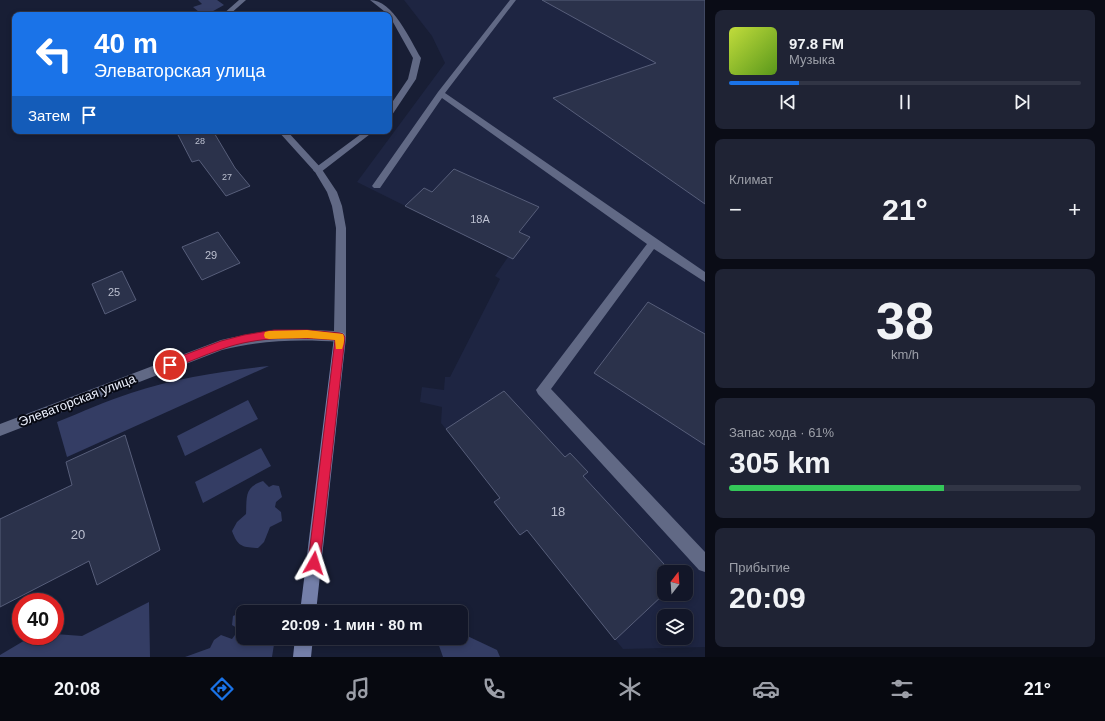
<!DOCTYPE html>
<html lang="ru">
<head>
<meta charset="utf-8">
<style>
	body { margin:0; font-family:Helvetica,sans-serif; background:#1f2334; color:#f1f3f6; height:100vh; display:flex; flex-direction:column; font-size:15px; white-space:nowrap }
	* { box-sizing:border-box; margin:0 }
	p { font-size:13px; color:#9c9fa8 }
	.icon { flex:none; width:22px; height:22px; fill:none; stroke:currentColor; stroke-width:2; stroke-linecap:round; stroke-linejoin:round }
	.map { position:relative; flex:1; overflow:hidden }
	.side { display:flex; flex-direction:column; gap:10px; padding:10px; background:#0a0c16; width:400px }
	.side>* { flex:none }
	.guide { position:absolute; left:12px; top:12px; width:380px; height:122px; border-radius:8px; box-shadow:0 2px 6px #0003,0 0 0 1px #313545; background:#1a73e8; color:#fff; overflow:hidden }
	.needle { width:26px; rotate:17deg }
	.tools { position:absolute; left:657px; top:565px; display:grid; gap:8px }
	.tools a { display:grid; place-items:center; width:36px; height:36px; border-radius:8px; background:#121628; box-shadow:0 2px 6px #0003,0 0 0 1px #313545; font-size:20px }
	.speed { position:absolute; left:12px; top:593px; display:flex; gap:8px; font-size:20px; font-weight:700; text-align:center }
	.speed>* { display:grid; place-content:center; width:52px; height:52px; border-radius:50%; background:#121628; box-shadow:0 2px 6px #0003,0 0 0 1px #313545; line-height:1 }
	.speed .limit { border:6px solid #d22; background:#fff; color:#111 }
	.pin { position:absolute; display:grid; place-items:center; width:34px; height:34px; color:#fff; margin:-17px; border:2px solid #fff; border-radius:50%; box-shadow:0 1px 4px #0007 }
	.me { position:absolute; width:44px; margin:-22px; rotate:6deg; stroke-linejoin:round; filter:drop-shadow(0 0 3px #0008) }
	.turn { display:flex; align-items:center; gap:14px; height:84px; padding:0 16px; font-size:18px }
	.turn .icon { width:52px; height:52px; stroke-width:2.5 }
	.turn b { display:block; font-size:28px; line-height:34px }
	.then { display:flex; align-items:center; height:38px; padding:0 16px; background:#0003; gap:8px; font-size:15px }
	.big { font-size:30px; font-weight:800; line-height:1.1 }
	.side .tile { flex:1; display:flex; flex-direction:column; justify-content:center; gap:6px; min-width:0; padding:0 14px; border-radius:8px; background:#1f2334 }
	.side .dial { align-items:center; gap:0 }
	.dial b { font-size:52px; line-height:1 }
	.song { display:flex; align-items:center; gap:12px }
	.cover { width:48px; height:48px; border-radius:6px; background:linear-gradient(135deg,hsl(70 70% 55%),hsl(90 70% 35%)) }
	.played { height:4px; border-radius:2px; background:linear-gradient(90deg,#1a73e8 20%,#313545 20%) }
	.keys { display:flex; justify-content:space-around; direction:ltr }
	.heat { display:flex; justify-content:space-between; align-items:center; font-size:22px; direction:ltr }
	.charge { height:6px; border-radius:3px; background:linear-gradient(90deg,#34c759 61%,#313545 0) }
	.trip { position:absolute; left:236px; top:605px; width:232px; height:40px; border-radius:8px; background:#121628; box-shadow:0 2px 6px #0003,0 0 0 1px #313545; font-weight:800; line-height:40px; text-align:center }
	.menu { display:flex; height:64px; justify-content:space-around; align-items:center; background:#070910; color:#9c9fa8 }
	.menu .icon { width:28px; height:28px }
	.menu .selected { color:#1a73e8 }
	.menu b { font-size:18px; color:#f1f3f6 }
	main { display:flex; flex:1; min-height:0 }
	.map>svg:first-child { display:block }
	.built { fill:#1e2542; fill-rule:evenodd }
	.green { fill:#343d64 }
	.building { fill:#2b324b; stroke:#575e7a }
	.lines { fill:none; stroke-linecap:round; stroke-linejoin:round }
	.lane { fill:#616985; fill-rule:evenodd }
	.street { fill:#616985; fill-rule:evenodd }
	.secondary { fill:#747fa9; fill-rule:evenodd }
	.route { fill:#e11d48; stroke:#92132f }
	.slow { fill:#f59e0b }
	.labels { text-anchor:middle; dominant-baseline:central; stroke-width:4; stroke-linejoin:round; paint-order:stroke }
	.far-number-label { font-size:9px; fill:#bcc0d0 }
	.number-label { font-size:11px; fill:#bcc0d0 }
	.street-label { font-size:13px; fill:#ecf0fd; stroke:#070913 }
	.near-number-label { font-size:13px; fill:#bcc0d0 }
</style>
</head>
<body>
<main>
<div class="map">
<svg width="705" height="657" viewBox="0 0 705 657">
	<rect width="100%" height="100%" fill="#181e35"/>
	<path class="built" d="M404 0H705V647L623 649 527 530 520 535 494 502 500 497 441 423 442 407 420 402 422 387 444 390 445 377H450L500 279 495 276 508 257 357 182 445 63 432 36ZM664 572H686V594H664ZM664 616H686V638H664Z"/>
	<path class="green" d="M198 0H217L224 5 206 15H199V12L193 7 202 4Z
		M269 366 67 457 57 422C82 412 106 401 131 393 176 378 223 371 269 366Z
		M248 400 258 419 185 456 177 436Z
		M261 448 271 466 203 503 195 482Z
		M263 481 269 487 273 485 279 486 282 497 276 502 275 507 281 512 282 521 270 527 264 542 258 548C242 547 238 547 232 531L237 522 246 514C247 497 244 487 263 481Z
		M149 602 150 657H0V655L32 636H55V634L82 636Z
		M249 605 263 612H243V638H275L272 657H185L210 648 214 640 221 635 232 639 238 631 237 628 232 625 233 616 244 611Z
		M461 633 497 650 500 657H443L437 640 439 638H461Z"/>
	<path class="building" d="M542 0H705V204L553 98 656 63Z
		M176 131H213L235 168 250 186 226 196 199 160 192 162Z
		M454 169 539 207 519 232 530 237 513 259 405 206 424 188 432 192Z
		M218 232 240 263 202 280 182 247Z
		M122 271 136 300 105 314 92 284Z
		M648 302 705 334V445L594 373Z
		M504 391 565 457 570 453 588 472 583 476 664 564V594L615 640 527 530 520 535 494 502 500 498 446 429Z
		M125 435 160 550 97 585 89 561 0 607V519L72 485 66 462Z"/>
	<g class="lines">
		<path class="lane" d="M370 0C393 0 410 40 421 58L416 79 392 115H389V107L408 79 413 58 389 15Z
			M510 0H516L445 93 705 272V282L654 249 551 389 705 552V572L699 570 538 394 536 390 647 244 442 98 380 188H374L372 186 438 92Z
			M365 131H374L321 172H315L313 170 315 168Z"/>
		<path class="street" d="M239 0H246L229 15H222Z
			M278 131H287L321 168 337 192 342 206 346 228V337L344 341 340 342C300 339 262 340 222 350L0 436V424L221 340C259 331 295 328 334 331L336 228 332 206 327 192 315 172Z"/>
		<path class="secondary" d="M340 332 344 333 346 337 316 612H300L334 337 336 333Z
			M295 638H313L311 657H293Z"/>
	</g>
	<path class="route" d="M274 330H307L340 333 343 334 345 337 320 563 319 567 314 569 310 567 308 563 335 340C297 337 259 336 222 349 204 355 187 363 170 369L166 368 165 365 166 362 221 341 244 335Z"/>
	<path class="slow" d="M307 330 343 334C345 338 344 344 342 349H336L335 340 307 338 269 339 265 338 264 335 265 332 269 331Z"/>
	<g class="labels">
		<g class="far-number-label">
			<text x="200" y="141">28</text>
			<text x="227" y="177">27</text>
		</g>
		<g class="number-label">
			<text x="480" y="219">18А</text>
			<text x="211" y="255">29</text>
			<text x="114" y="292">25</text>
		</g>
		<g class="street-label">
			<text transform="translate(77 400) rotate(-21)">Элеваторская улица</text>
		</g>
		<g class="near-number-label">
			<text x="558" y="511">18</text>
			<text x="78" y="534">20</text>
		</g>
	</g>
</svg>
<div class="tools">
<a><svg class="needle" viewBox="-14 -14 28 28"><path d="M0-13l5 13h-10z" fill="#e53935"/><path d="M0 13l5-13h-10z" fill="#9c9fa8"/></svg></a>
<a><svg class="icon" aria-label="layers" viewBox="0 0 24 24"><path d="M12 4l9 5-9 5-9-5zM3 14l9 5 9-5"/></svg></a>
</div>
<div class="speed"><div class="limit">40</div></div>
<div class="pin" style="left:170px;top:365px;background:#d93025"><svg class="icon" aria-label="arrive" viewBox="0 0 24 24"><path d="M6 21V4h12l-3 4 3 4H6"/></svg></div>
<svg class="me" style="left:314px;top:563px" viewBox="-20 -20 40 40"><path d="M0-17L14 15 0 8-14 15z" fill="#e11d48" stroke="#fff" stroke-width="4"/></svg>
<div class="trip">20:09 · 1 мин · 80 m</div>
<div class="guide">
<div class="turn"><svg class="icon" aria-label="left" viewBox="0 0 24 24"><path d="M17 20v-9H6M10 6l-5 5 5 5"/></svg><div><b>40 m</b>Элеваторская улица</div></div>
<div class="then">Затем<svg class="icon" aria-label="arrive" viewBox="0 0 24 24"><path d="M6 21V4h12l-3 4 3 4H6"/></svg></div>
</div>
</div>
<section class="side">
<div class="tile">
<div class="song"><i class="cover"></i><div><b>97.8 FM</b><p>Музыка</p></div></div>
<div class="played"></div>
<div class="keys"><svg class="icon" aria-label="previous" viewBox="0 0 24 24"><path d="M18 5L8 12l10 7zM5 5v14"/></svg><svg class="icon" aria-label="pause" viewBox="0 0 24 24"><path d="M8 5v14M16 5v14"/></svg><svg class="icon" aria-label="next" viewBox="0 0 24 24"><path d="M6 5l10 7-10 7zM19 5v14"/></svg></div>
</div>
<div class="tile"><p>Климат</p>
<div class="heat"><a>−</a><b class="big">21°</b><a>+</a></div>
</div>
<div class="tile dial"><b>38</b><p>km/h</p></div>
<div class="tile"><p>Запас хода · 61%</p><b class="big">305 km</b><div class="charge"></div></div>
<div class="tile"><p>Прибытие</p><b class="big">20:09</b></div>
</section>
</main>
<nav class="menu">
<b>20:08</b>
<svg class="icon selected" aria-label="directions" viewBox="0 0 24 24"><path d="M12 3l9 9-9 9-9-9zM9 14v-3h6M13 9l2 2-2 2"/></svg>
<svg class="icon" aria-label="music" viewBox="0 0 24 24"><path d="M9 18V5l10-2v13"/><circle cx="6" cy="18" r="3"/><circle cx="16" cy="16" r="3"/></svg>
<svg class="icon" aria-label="phone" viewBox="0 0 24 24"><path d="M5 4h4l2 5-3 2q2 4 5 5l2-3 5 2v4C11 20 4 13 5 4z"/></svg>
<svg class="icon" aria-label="climate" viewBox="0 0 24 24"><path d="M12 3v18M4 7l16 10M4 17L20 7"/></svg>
<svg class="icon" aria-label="car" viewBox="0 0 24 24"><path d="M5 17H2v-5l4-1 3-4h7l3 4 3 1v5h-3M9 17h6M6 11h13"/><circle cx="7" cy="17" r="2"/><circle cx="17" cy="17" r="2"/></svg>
<svg class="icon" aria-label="filters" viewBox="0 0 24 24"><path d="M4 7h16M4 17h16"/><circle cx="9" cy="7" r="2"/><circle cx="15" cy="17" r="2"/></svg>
<b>21°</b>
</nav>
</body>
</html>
